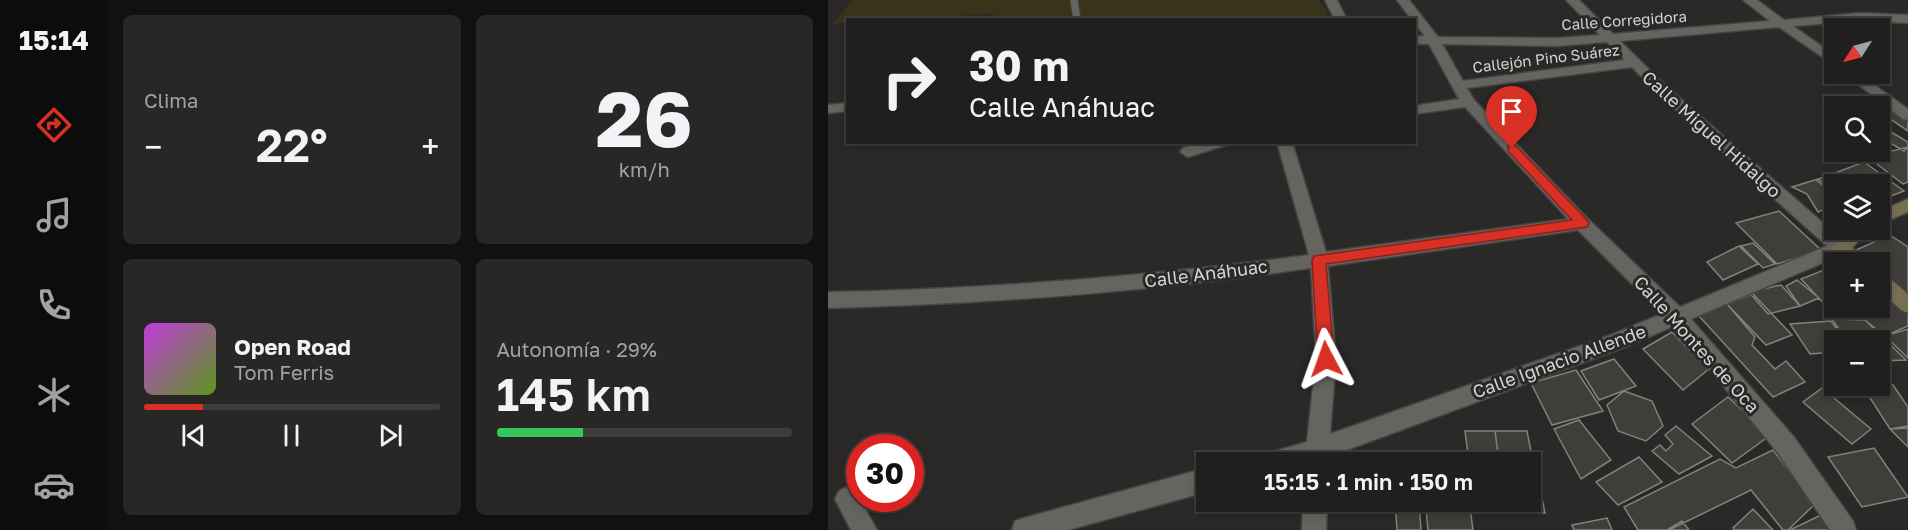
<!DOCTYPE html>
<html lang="es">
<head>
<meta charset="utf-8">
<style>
	body { margin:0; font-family:"Golos Text",sans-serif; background:#282726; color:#f1f3f6; height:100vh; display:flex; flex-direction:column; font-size:22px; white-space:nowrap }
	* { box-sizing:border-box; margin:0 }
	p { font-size:20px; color:#a2a2a4 }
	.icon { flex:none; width:33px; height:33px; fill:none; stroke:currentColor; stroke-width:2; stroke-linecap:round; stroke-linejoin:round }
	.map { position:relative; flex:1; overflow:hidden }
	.sheet { display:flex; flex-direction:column; gap:15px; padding:15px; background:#121110; width:720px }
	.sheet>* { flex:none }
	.hud { position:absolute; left:18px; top:18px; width:570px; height:126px; border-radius:0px; box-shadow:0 3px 9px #0003,0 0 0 2px #3d3d3b; background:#201f1d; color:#f1f3f6; overflow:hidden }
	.needle { width:39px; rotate:234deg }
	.buttons { position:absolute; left:996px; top:18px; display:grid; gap:12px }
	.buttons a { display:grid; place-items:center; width:66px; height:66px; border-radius:0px; background:#201f1d; box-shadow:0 3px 9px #0003,0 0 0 2px #3d3d3b; font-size:30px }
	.speed { position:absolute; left:18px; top:434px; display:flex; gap:12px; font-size:30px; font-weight:700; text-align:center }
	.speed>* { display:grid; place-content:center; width:78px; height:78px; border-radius:50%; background:#201f1d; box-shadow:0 3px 9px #0003,0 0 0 2px #3d3d3b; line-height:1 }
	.speed .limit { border:9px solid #d22; background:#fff; color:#111 }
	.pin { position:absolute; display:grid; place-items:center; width:51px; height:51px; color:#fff; margin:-62px -26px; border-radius:50% 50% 50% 0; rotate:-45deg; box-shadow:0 0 6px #0007 }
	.pin .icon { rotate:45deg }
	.me { position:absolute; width:66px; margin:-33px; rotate:356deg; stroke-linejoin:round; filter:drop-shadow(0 0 4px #0008) }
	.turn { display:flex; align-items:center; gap:21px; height:126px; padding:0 24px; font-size:27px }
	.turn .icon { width:78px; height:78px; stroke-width:2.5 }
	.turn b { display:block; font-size:42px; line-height:51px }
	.big { font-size:45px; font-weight:600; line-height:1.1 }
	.sheet .widget { flex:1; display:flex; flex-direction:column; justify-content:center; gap:9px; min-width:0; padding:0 21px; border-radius:9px; background:#282726 }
	.sheet .dial { align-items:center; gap:0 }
	.dial b { font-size:78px; line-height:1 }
	.song { display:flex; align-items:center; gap:18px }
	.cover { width:72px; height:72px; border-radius:9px; background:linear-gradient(135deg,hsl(290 70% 55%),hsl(90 70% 35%)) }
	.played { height:6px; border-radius:3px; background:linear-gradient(90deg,#d93025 20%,#3d3d3b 20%) }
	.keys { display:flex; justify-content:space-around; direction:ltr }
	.heat { display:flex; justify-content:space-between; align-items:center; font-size:33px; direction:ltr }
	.charge { height:9px; border-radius:4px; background:linear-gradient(90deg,#34c759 29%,#3d3d3b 0) }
	.sheet .tiles { flex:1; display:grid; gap:15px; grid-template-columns:repeat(2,1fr) }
	.trip { position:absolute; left:368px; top:452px; width:345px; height:60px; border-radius:0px; background:#201f1d; box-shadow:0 3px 9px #0003,0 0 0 2px #3d3d3b; font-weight:600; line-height:60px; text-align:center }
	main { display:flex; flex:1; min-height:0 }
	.menu { display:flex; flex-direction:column; width:108px; justify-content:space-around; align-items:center; background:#0d0c0c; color:#a2a2a4 }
	.menu .icon { width:42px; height:42px }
	.menu .on { color:#d93025 }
	.menu b { font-size:27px; color:#f1f3f6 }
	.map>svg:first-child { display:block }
	.green { fill:#3a331c }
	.building { fill:#3f3e3b; stroke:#82817e; stroke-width:1.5 }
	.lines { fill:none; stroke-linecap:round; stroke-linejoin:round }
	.service-casing { stroke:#454442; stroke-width:9 }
	.minor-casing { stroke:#454442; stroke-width:3 }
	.secondary-casing { stroke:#454442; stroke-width:3 }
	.service { stroke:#656461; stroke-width:7 }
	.minor { fill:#656461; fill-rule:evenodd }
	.secondary { fill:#766f54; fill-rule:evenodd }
	.route { fill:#d93025; stroke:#8d1f18; stroke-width:1.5 }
	.labels { text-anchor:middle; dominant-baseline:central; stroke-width:6; stroke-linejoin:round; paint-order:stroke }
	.far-street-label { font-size:15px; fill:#d4d4d2; stroke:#2a2927 }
	.street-label { font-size:18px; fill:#d4d4d2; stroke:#2a2927 }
</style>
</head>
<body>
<main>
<nav class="menu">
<b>15:14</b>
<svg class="icon on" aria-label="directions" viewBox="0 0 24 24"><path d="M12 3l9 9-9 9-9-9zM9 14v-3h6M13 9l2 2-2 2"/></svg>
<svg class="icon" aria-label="music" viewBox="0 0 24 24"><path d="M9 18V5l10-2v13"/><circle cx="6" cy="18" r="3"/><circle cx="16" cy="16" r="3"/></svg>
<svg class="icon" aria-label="phone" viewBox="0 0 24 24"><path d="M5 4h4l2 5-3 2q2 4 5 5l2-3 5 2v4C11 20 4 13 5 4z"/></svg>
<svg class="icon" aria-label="climate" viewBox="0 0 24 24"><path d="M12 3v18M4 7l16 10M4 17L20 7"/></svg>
<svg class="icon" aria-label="car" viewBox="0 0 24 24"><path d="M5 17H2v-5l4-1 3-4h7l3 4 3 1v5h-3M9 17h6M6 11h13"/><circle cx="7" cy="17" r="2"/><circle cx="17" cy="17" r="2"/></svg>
</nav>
<section class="sheet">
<div class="tiles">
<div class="widget"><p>Clima</p>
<div class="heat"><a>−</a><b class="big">22°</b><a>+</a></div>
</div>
<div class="widget dial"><b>26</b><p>km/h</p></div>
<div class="widget">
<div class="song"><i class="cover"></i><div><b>Open Road</b><p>Tom Ferris</p></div></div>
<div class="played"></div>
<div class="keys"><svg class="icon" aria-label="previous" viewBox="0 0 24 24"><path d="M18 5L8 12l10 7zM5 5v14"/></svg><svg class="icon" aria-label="pause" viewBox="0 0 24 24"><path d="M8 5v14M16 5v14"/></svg><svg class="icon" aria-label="next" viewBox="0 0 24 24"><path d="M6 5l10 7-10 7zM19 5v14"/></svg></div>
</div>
<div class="widget"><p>Autonomía · 29%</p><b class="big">145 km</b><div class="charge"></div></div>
</div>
</section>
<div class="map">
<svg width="1080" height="530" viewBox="0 0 1080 530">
	<rect width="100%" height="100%" fill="#2a2927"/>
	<path class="green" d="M25 0H491L502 19 166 20 165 14 75 19 20 20 19 23 5 24Z"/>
	<path class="building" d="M1064 110 1080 121V131L1052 112Z
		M1058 129 1080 142V147L1076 151 1052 137Z
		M1080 147V182L1075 184 1040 157Z
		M1036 162 1076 191 1052 200V184H1006V194L988 180Z
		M990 179 1006 192V205L990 212 979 194 964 187Z
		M951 211 993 250 949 264 908 223Z
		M1062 235 1080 247V295L1052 270V262H1042L1028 250Z
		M925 243 947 264 935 268 913 246Z
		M911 246 930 264 895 280 879 262Z
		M1006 266V305L999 307 973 279Z
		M969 280 991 298 972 306 958 286Z
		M953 285 972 306 940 314 921 292Z
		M1054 292 1080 313V326L1057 336 1022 308H1052V293Z
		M925 294 964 335 938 345 899 304Z
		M899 304 927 337 924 345 947 369 958 361 977 382 945 397 871 316Z
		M1004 319 1037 320 1078 360 1052 361V340H1018Z
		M1003 321 1017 340H1006V352L982 354 962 324Z
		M1080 329V358L1057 336Z
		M844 332 881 369 855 390 815 349Z
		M786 359 808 386 771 400 753 371Z
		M748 370 775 411 724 425 703 383Z
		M1065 385 1080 407V428L1062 429 1035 387Z
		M994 388 1043 429 1024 444 975 402Z
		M796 391 824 401 835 426 818 441 790 431 779 405Z
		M900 397 941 436 904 463 864 424Z
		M751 420 783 460 753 479 726 429Z
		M848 426 884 456 851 474 824 451 832 445 838 451 845 444 837 435Z
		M1080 426V447L1062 429Z
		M637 431H667L671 462H641Z
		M667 431H699L707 471H702V462H671Z
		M1046 448 1080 497 1034 507 1000 457Z
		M945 450 987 504 960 530H955L923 490 841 530H810L796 507 892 459 908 468Z
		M811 457 834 482 790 505 768 482Z
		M702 473H709L717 513H672L670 501H702Z
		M567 503H591L593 530H569Z
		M642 508 645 530H600L598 509Z
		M925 509 945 530H906L905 528Z
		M995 514 1006 530H962Z
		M779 518 784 530H746L744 525Z
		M854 521 861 530H839Z"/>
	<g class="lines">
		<g class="service-casing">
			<path id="service" d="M246 0 249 20"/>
		</g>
		<g class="minor-casing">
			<path id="minor" d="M497 0H509L519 20H507Z
				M569 0H581L610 37 729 38 772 35 738 0H751L785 34 942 21 915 0H929L956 20 1032 13 1080 15V23L1032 21 965 26 1006 55V65L951 27 792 41 840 88 1018 243 1021 248 1018 253 863 319 966 437 1025 521 1028 530H1002L950 453 846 326 797 347 500 457 499 462H434L437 454 479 442 488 359 483 268C322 291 162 304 0 308V292C161 289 321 276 481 255L449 142H464L498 252 740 219 637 107 586 114V106L631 99 601 44H586V36H597L586 23V20H584ZM779 42 797 60 635 81 614 44 729 46ZM804 67 830 94 999 246 852 307 760 219 646 100 639 88ZM750 230 834 314 783 335 502 434 508 359 500 266Z
				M1017 74H1031L1080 109V120L1075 119Z
				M20 103V111L0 113V105Z
				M375 142H400L398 145 360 157 352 152 355 148Z
				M378 468V492L240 530H184L187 521 196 518Z
				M19 487 27 491 49 530H23L7 499 11 491Z
				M475 501H499L498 530H474Z"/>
		</g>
		<g class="secondary-casing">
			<path id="secondary" d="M1080 199V212L1052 224V211Z
				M1021 230H1041L1024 248 1036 257 1039 262H1018L1003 248Z
				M1052 274 1059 276 1080 294V313L1073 310 1052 291Z"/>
		</g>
		<use href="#service" class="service"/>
		<use href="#minor" class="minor"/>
		<use href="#secondary" class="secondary"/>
	</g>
	<path class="route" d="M684 144 688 146 759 220 761 223 759 227 498 264 506 359 503 364 498 366 492 364 490 359 484 260 486 256 744 220 680 151V146Z"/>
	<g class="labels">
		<g class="far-street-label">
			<text transform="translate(796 20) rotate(-4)">Calle Corregidora</text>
			<text transform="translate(718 58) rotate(-7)">Callejón Pino Suárez</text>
		</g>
		<g class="street-label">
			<text transform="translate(884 134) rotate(42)">Calle Miguel Hidalgo</text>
			<text transform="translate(378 273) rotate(-7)">Calle Anáhuac</text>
			<text transform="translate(869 344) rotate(48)">Calle Montes de Oca</text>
			<text transform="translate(731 361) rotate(-20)">Calle Ignacio Allende</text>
		</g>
	</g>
</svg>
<div class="buttons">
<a><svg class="needle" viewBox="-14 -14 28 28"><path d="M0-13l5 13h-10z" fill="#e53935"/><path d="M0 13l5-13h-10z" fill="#a2a2a4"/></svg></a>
<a><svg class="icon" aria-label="search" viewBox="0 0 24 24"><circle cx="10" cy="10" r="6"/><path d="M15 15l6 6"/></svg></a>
<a><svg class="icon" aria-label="layers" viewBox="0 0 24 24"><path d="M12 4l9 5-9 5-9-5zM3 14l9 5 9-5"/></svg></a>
<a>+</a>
<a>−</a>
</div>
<div class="speed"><div class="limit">30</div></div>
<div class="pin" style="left:684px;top:148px;background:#d93025"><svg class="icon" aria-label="arrive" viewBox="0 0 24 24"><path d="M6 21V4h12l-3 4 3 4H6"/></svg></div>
<svg class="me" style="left:498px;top:359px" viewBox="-20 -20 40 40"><path d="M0-17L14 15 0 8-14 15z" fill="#d93025" stroke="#fff" stroke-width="4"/></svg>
<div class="trip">15:15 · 1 min · 150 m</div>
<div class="hud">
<div class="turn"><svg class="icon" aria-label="right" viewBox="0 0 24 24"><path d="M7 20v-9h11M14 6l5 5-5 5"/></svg><div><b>30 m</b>Calle Anáhuac</div></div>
</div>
</div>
</main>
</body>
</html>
